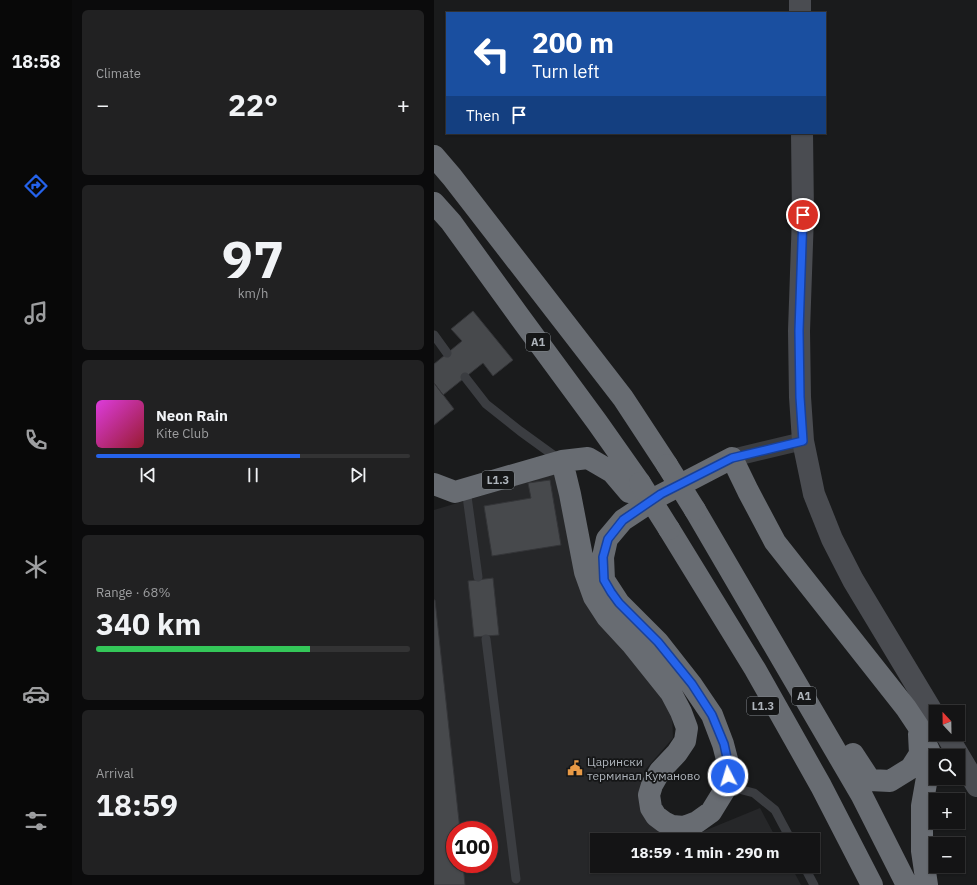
<!DOCTYPE html>
<html lang="en">
<head>
<meta charset="utf-8">
<style>
	body { margin:0; font-family:"IBM Plex Sans",sans-serif; background:#212122; color:#f1f3f6; height:100vh; display:flex; flex-direction:column; font-size:15px; white-space:nowrap }
	* { box-sizing:border-box; margin:0 }
	p { font-size:13px; color:#9d9ea0 }
	.icon { flex:none; width:22px; height:22px; fill:none; stroke:currentColor; stroke-width:2; stroke-linecap:round; stroke-linejoin:round }
	.map { position:relative; flex:1; overflow:hidden }
	.details { display:flex; flex-direction:column; gap:10px; padding:10px; background:#0b0b0c; width:362px }
	.details>* { flex:none }
	.banner { position:absolute; left:12px; top:12px; width:380px; height:122px; border-radius:0px; box-shadow:0 1px 3px #0004,0 0 0 1px #333334; background:#1a4fa0; color:#fff; overflow:hidden }
	.needle { width:26px; rotate:338deg }
	.tools { position:absolute; left:495px; top:705px; display:grid; gap:8px }
	.tools a { display:grid; place-items:center; width:36px; height:36px; border-radius:0px; background:#141415; box-shadow:0 1px 3px #0004,0 0 0 1px #333334; font-size:20px }
	.speed { position:absolute; left:12px; top:821px; display:flex; gap:8px; font-size:20px; font-weight:700; text-align:center }
	.speed>* { display:grid; place-content:center; width:52px; height:52px; border-radius:50%; background:#141415; box-shadow:0 1px 3px #0004,0 0 0 1px #333334; line-height:1 }
	.speed .limit { border:6px solid #d22; background:#fff; color:#111 }
	.pin { position:absolute; display:grid; place-items:center; width:34px; height:34px; color:#fff; margin:-17px; border:2px solid #fff; border-radius:50%; box-shadow:0 1px 4px #0007 }
	.me { position:absolute; width:44px; margin:-22px; rotate:355deg; stroke-linejoin:round; filter:drop-shadow(0 0 3px #0008) }
	.turn { display:flex; align-items:center; gap:14px; height:84px; padding:0 20px; font-size:18px }
	.turn .icon { width:52px; height:52px; stroke-width:2.5 }
	.turn b { display:block; font-size:28px; line-height:34px }
	.then { display:flex; align-items:center; height:38px; padding:0 20px; background:#0003; gap:8px; font-size:15px }
	.big { font-size:30px; font-weight:700; line-height:1.1 }
	.details .card { flex:1; display:flex; flex-direction:column; justify-content:center; gap:6px; min-width:0; padding:0 14px; border-radius:6px; background:#212122 }
	.details .dial { align-items:center; gap:0 }
	.dial b { font-size:52px; line-height:1 }
	.song { display:flex; align-items:center; gap:12px }
	.cover { width:48px; height:48px; border-radius:6px; background:linear-gradient(135deg,hsl(300 70% 55%),hsl(350 70% 35%)) }
	.played { height:4px; border-radius:2px; background:linear-gradient(90deg,#2563eb 65%,#333334 65%) }
	.keys { display:flex; justify-content:space-around; direction:ltr }
	.heat { display:flex; justify-content:space-between; align-items:center; font-size:22px; direction:ltr }
	.charge { height:6px; border-radius:3px; background:linear-gradient(90deg,#34c759 68%,#333334 0) }
	.trip { position:absolute; left:156px; top:833px; width:230px; height:40px; border-radius:0px; background:#141415; box-shadow:0 1px 3px #0004,0 0 0 1px #333334; font-weight:700; line-height:40px; text-align:center }
	main { display:flex; flex:1; min-height:0 }
	.tabs { display:flex; flex-direction:column; width:72px; justify-content:space-around; align-items:center; background:#080808; color:#9d9ea0 }
	.tabs .icon { width:28px; height:28px }
	.tabs .on { color:#2563eb }
	.tabs b { font-size:18px; color:#f1f3f6 }
	.map>svg:first-child { display:block }
	.built { fill:#262729; fill-rule:evenodd }
	.building { fill:#47494c; stroke:#343538 }
	.lines { fill:none; stroke-linecap:round; stroke-linejoin:round }
	.service { stroke:#3b3d41; stroke-width:9 }
	.minor { stroke:#3b3d41; stroke-width:18 }
	.secondary { stroke:#4a4c51; stroke-width:22 }
	.motorway { stroke:#686c72; stroke-width:22 }
	.motorway-bridge { stroke:#686c72; stroke-width:22 }
	.route-casing { stroke:#184099; stroke-width:10 }
	.route { stroke:#2563eb; stroke-width:7 }
	.labels { text-anchor:middle; dominant-baseline:central; stroke-width:3.5; stroke-linejoin:round; paint-order:stroke }
	.shield { fill:#151617; stroke:#80858a; stroke-width:1 }
	.shield-label { font-size:11px; font-weight:bold; fill:#aeb4bb }
	.poi-label { font-size:12px; fill:#aeb4bb; stroke:#151617; text-anchor:start }
</style>
</head>
<body>
<main>
<nav class="tabs">
<b>18:58</b>
<svg class="icon on" aria-label="directions" viewBox="0 0 24 24"><path d="M12 3l9 9-9 9-9-9zM9 14v-3h6M13 9l2 2-2 2"/></svg>
<svg class="icon" aria-label="music" viewBox="0 0 24 24"><path d="M9 18V5l10-2v13"/><circle cx="6" cy="18" r="3"/><circle cx="16" cy="16" r="3"/></svg>
<svg class="icon" aria-label="phone" viewBox="0 0 24 24"><path d="M5 4h4l2 5-3 2q2 4 5 5l2-3 5 2v4C11 20 4 13 5 4z"/></svg>
<svg class="icon" aria-label="climate" viewBox="0 0 24 24"><path d="M12 3v18M4 7l16 10M4 17L20 7"/></svg>
<svg class="icon" aria-label="car" viewBox="0 0 24 24"><path d="M5 17H2v-5l4-1 3-4h7l3 4 3 1v5h-3M9 17h6M6 11h13"/><circle cx="7" cy="17" r="2"/><circle cx="17" cy="17" r="2"/></svg>
<svg class="icon" aria-label="filters" viewBox="0 0 24 24"><path d="M4 7h16M4 17h16"/><circle cx="9" cy="7" r="2"/><circle cx="15" cy="17" r="2"/></svg>
</nav>
<section class="details">
<div class="card"><p>Climate</p>
<div class="heat"><a>−</a><b class="big">22°</b><a>+</a></div>
</div>
<div class="card dial"><b>97</b><p>km/h</p></div>
<div class="card">
<div class="song"><i class="cover"></i><div><b>Neon Rain</b><p>Kite Club</p></div></div>
<div class="played"></div>
<div class="keys"><svg class="icon" aria-label="previous" viewBox="0 0 24 24"><path d="M18 5L8 12l10 7zM5 5v14"/></svg><svg class="icon" aria-label="pause" viewBox="0 0 24 24"><path d="M8 5v14M16 5v14"/></svg><svg class="icon" aria-label="next" viewBox="0 0 24 24"><path d="M6 5l10 7-10 7zM19 5v14"/></svg></div>
</div>
<div class="card"><p>Range · 68%</p><b class="big">340 km</b><div class="charge"></div></div>
<div class="card"><p>Arrival</p><b class="big">18:59</b></div>
</section>
<div class="map">
<svg width="543" height="885" viewBox="0 0 543 885">
	<rect width="100%" height="100%" fill="#1a1b1c"/>
	<path class="built" d="M123 473 142 577 238 711 239 738 211 770 205 802 219 825 253 838 326 808 343 840H163V866H357L367 885H0V510ZM21 830H55V864H21Z"/>
	<path class="building" d="M39 311 79 360 59 376 49 363 9 395 0 383V364L28 341 17 329Z
		M0 383 20 409 0 425Z
		M116 480 127 545 58 556 50 506 97 498 94 483Z
		M59 578 65 635 40 637 34 581Z
		M0 600H1L26 830H21V864H29L31 885H0Z"/>
	<g class="lines">
		<path class="service" d="M0 335 13 353
			M31 377 52 404 86 431 126 460
			M32 489 44 577
			M52 639 82 879
			M293 786 320 793 341 810 357 840
			M370 866 380 885"/>
		<path class="minor" d="M298 458 369 441"/>
		<path class="secondary" d="M366 0V13
			M368 133 369 215 365 331 366 397 369 441 380 494 398 539 419 580 502 718
			M512 734 543 786"/>
		<path class="motorway" d="M0 156 18 177 189 398 233 465
			M0 203 17 222 85 316 163 422 206 483
			M128 461 136 494 151 572 160 597 173 617 197 643 237 693 247 712 253 728 251 741 243 753 226 771 218 785 215 795 217 808 222 816 230 822 238 826 250 827 263 822 277 812 293 786 295 767 289 744 278 715 257 684 224 642 185 603 170 580 169 557 173 539 189 520 227 495 298 458 314 491 341 542 472 708 484 726 497 755 488 806V851L493 885
			M0 484 21 492 128 461 154 458 178 472 195 492
			M261 510 428 796 473 885
			M235 529 321 669 387 786 438 885
			M419 754 436 780 456 781 477 768 486 754 485 734"/>
		<path class="motorway-bridge" d="M233 465 261 510
			M206 483 235 529"/>
	</g>
	<g class="lines">
		<g class="route-casing">
			<path id="route" d="M294 776 295 767 290 744 278 715 258 684 224 642 185 603 177 592 170 580 169 557 174 539 189 520 227 494 298 458 369 441 366 397 365 331 369 215"/>
		</g>
		<use href="#route" class="route"/>
	</g>
	<defs>
		<g id="civic-bare" transform="scale(1.2)"><path d="M-.6-6.5H3V-4.5H.6V-3L4-1V1h2V6H-6V1h2V-1L-.6-3ZM-1.2 2.5V6h2.4V2.5Z" fill="#e89a46" stroke="#151617" stroke-width="2.5" paint-order="stroke"/></g>
	</defs>
	<g fill-rule="evenodd">
		<use href="#civic-bare" x="141" y="768"/>
	</g>
	<g class="labels">
		<g class="shield">
			<rect x="92" y="333" width="24" height="18" rx="3"/>
			<rect x="48" y="471" width="32" height="18" rx="3"/>
			<rect x="358" y="687" width="24" height="18" rx="3"/>
			<rect x="313" y="697" width="32" height="18" rx="3"/>
		</g>
		<g class="shield-label">
			<text x="104" y="342">A1</text>
			<text x="64" y="480">L1.3</text>
			<text x="370" y="696">A1</text>
			<text x="329" y="706">L1.3</text>
		</g>
		<g class="poi-label">
			<text x="153" y="761">Царински<tspan x="153" dy="14">терминал Куманово</tspan></text>
		</g>
	</g>
</svg>
<div class="tools">
<a><svg class="needle" viewBox="-14 -14 28 28"><path d="M0-13l5 13h-10z" fill="#e53935"/><path d="M0 13l5-13h-10z" fill="#9d9ea0"/></svg></a>
<a><svg class="icon" aria-label="search" viewBox="0 0 24 24"><circle cx="10" cy="10" r="6"/><path d="M15 15l6 6"/></svg></a>
<a>+</a>
<a>−</a>
</div>
<div class="speed"><div class="limit">100</div></div>
<div class="pin" style="left:369px;top:215px;background:#d93025"><svg class="icon" aria-label="arrive" viewBox="0 0 24 24"><path d="M6 21V4h12l-3 4 3 4H6"/></svg></div>
<svg class="me" style="left:294px;top:776px" viewBox="-20 -20 40 40"><circle r="17" fill="#2563eb" stroke="#fff" stroke-width="3"/><path d="M0-11L8 9 0 5-8 9z" fill="#fff"/></svg>
<div class="trip">18:59 · 1 min · 290 m</div>
<div class="banner">
<div class="turn"><svg class="icon" aria-label="left" viewBox="0 0 24 24"><path d="M17 20v-9H6M10 6l-5 5 5 5"/></svg><div><b>200 m</b>Turn left</div></div>
<div class="then">Then<svg class="icon" aria-label="arrive" viewBox="0 0 24 24"><path d="M6 21V4h12l-3 4 3 4H6"/></svg></div>
</div>
</div>
</main>
</body>
</html>
